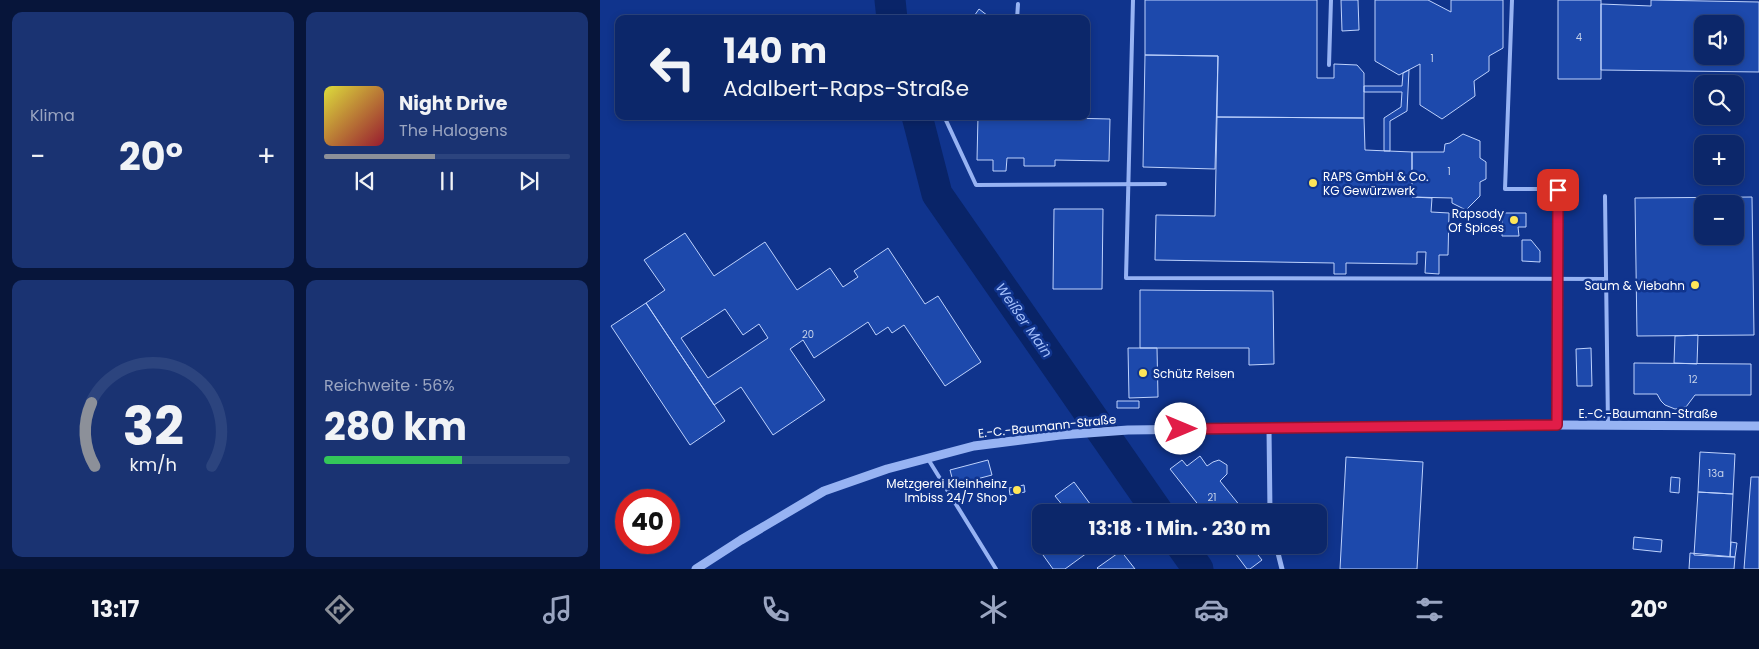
<!DOCTYPE html>
<html lang="de">
<head>
<meta charset="utf-8">
<style>
	body { margin:0; font-family:Poppins,sans-serif; background:#1a3372; color:#f1f3f6; height:100vh; display:flex; flex-direction:column; font-size:19px; white-space:nowrap }
	* { box-sizing:border-box; margin:0 }
	p { font-size:16px; color:#9aa5c1 }
	.icon { flex:none; width:28px; height:28px; fill:none; stroke:currentColor; stroke-width:2; stroke-linecap:round; stroke-linejoin:round }
	.map { position:relative; flex:1; overflow:hidden }
	.panel { display:flex; flex-direction:column; gap:12px; padding:12px; background:#07153a; width:600px }
	.panel>* { flex:none }
	.top-card { position:absolute; left:15px; top:15px; width:475px; height:105px; border-radius:10px; box-shadow:0 2px 8px #0003,0 0 0 1px #2c447e; background:#0c276a; color:#f1f3f6; overflow:hidden }
	.tools { position:absolute; left:1094px; top:15px; display:grid; gap:10px }
	.tools a { display:grid; place-items:center; width:50px; height:50px; border-radius:10px; background:#0c276a; box-shadow:0 2px 8px #0003,0 0 0 1px #2c447e; font-size:25px }
	.speed { position:absolute; left:15px; top:489px; display:flex; gap:10px; font-size:25px; font-weight:700; text-align:center }
	.speed>* { display:grid; place-content:center; width:65px; height:65px; border-radius:50%; background:#0c276a; box-shadow:0 2px 8px #0003,0 0 0 1px #2c447e; line-height:1 }
	.speed .limit { border:8px solid #d22; background:#fff; color:#111 }
	.pin { position:absolute; display:grid; place-items:center; width:42px; height:42px; color:#fff; margin:-21px; border-radius:10px; box-shadow:0 2px 8px #0006 }
	.me { position:absolute; width:55px; margin:-28px; rotate:90deg; stroke-linejoin:round; filter:drop-shadow(0 0 4px #0008) }
	.turn { display:flex; align-items:center; gap:18px; height:105px; padding:0 25px; font-size:22px }
	.turn .icon { width:65px; height:65px; stroke-width:2.5 }
	.turn b { display:block; font-size:35px; line-height:42px }
	.big { font-size:38px; font-weight:700; line-height:1.1 }
	.panel .tile { flex:1; display:flex; flex-direction:column; justify-content:center; gap:8px; min-width:0; padding:0 18px; border-radius:10px; background:#1a3372 }
	.panel .dial { align-items:center; gap:0 }
	.dial svg { height:130px; overflow:visible; fill:none; stroke:#2c447e; stroke-width:7; stroke-linecap:round; text-anchor:middle }
	.dial text { fill:#f1f3f6; stroke:none }
	.song { display:flex; align-items:center; gap:15px }
	.cover { width:60px; height:60px; border-radius:8px; background:linear-gradient(135deg,hsl(60 70% 55%),hsl(350 70% 35%)) }
	.played { height:5px; border-radius:2px; background:linear-gradient(90deg,#8c9099 45%,#2c447e 45%) }
	.keys { display:flex; justify-content:space-around; direction:ltr }
	.heat { display:flex; justify-content:space-between; align-items:center; font-size:28px; direction:ltr }
	.charge { height:8px; border-radius:4px; background:linear-gradient(90deg,#34c759 56%,#2c447e 0) }
	.panel .tiles { flex:1; display:grid; gap:12px; grid-template-columns:repeat(2,1fr) }
	.trip { position:absolute; left:432px; top:504px; width:295px; height:50px; border-radius:10px; background:#0c276a; box-shadow:0 2px 8px #0003,0 0 0 1px #2c447e; font-weight:700; line-height:50px; text-align:center }
	.tab-bar { display:flex; height:80px; justify-content:space-around; align-items:center; background:#05102a; color:#9aa5c1 }
	.tab-bar .icon { width:35px; height:35px }
	.tab-bar .current { color:#8c9099 }
	.tab-bar b { font-size:22px; color:#f1f3f6 }
	main { display:flex; flex:1; min-height:0 }
	.map>svg:first-child { display:block }
	.lines { fill:none; stroke-linecap:round; stroke-linejoin:round }
	.river { stroke:#092468; stroke-width:31 }
	.building { fill:#1d49ac; stroke:#bed2fd; fill-rule:evenodd }
	.service { stroke:#97b3f3; stroke-width:4 }
	.minor { stroke:#97b3f3; stroke-width:5 }
	.tertiary { stroke:#97b3f3; stroke-width:9 }
	.route-casing { stroke:#92132f; stroke-width:12 }
	.route { stroke:#e11d48; stroke-width:9 }
	.poi-dot { fill:#ffe658; stroke:#10348d; stroke-width:2 }
	.labels { text-anchor:middle; dominant-baseline:central; stroke-width:5; stroke-linejoin:round; paint-order:stroke }
	.number-label { font-size:10px; fill:#c6d2ea }
	.poi-label { font-size:12px; fill:#fff; stroke:#10348d; text-anchor:end }
	.street-label { font-size:12px; fill:#fff; stroke:#10348d }
	.water-label { font-size:14px; font-style:italic; fill:#a2befa; stroke:#10348d }
</style>
</head>
<body>
<main>
<section class="panel">
<div class="tiles">
<div class="tile"><p>Klima</p>
<div class="heat"><a>−</a><b class="big">20°</b><a>+</a></div>
</div>
<div class="tile">
<div class="song"><i class="cover"></i><div><b>Night Drive</b><p>The Halogens</p></div></div>
<div class="played"></div>
<div class="keys"><svg class="icon" aria-label="previous" viewBox="0 0 24 24"><path d="M18 5L8 12l10 7zM5 5v14"/></svg><svg class="icon" aria-label="pause" viewBox="0 0 24 24"><path d="M8 5v14M16 5v14"/></svg><svg class="icon" aria-label="next" viewBox="0 0 24 24"><path d="M6 5l10 7-10 7zM19 5v14"/></svg></div>
</div>
<div class="tile dial"><svg viewBox="0 0 100 80">
<path d="M14 69A42 42 0 1 1 86 69"/>
<path d="M14 69A42 42 0 0 1 12 30" stroke="#8c9099"/>
<text x="50" y="56" font-size="32" font-weight="700">32</text>
<text x="50" y="72" font-size="11">km/h</text>
</svg></div>
<div class="tile"><p>Reichweite · 56%</p><b class="big">280 km</b><div class="charge"></div></div>
</div>
</section>
<div class="map">
<svg width="1159" height="569" viewBox="0 0 1159 569">
	<rect width="100%" height="100%" fill="#10348d"/>
	<g class="lines">
		<path class="river" d="M290 0 292 19
			M317 116 337 194 558 512
			M581 545 598 569"/>
	</g>
	<path class="building" d="M545 0H717V78H734V64L757 65 764 73V118L617 117 618 56 545 55Z
		M741 0H758L759 30 742 31Z
		M775 0H828L851 12V0H903V48L889 56V71L874 81 875 96 842 119 820 105V64L799 75 775 61Z
		M958 0H1001V79H958Z
		M1051 0 1159 2V72L1001 70V4L1051 6ZM1102 24H1135V56H1102Z
		M379 9 392 19H372Z
		M545 55 618 56 615 169 543 167Z
		M809 70 807 111 790 121V151H784V118L801 107 802 92H764V86H802L803 73Z
		M378 116 510 119 509 161 455 160V166H424V158H407L406 171H393V160H377Z
		M617 117 764 118 765 150 812 152V197L832 198 831 212 849 213 848 255H839V274L825 273 826 252H817V264L746 263V274H734V263L555 260 556 215 615 216Z
		M863 134 880 141V158L886 162V179L880 182V196L866 210 852 203V198L812 197V152H844L845 144 850 143Z
		M1152 197 1154 335 1037 336 1035 198ZM1102 204H1135V236H1102Z
		M454 209H503L502 289H453Z
		M902 213H926V227H918L919 236H902Z
		M85 233 114 276 165 242 197 290 230 268 243 287 258 277 254 271 288 248 325 304 338 296 381 362 345 386 304 325 292 333 288 327 276 335 268 322 214 358 203 340 190 349 225 400 173 435 141 387 114 405 46 303 65 290 44 260ZM125 309 143 335 159 324 168 338 108 378 81 338Z
		M922 240H931L940 251V262L922 261Z
		M540 290 673 291 674 364 649 365V348H540Z
		M46 303 125 421 90 445 11 326Z
		M1098 335 1097 364 1074 363 1075 336Z
		M528 348H557L558 397 529 398Z
		M991 348 992 386H977L976 349Z
		M1034 363 1151 364V395H1095L1086 407 1075 409 1065 405 1061 401 1057 394H1034Z
		M517 401H539V408H517Z
		M1100 452 1135 454 1133 494 1098 492Z
		M600 456 607 466 613 462 619 460 627 465V474L620 481 645 512H604L570 469 582 460 587 466Z
		M746 457 823 462 817 569H740Z
		M388 460 392 475 354 485 350 470Z
		M1071 477 1080 478 1079 493 1070 492Z
		M1151 477H1159V569H1144Z
		M474 482 496 512H468L455 496Z
		M424 485 425 492 410 495 409 488Z
		M1098 492 1133 494 1130 557 1094 555Z
		M1034 537 1062 540 1061 552 1033 549Z
		M1131 542 1137 543 1135 557H1130Z
		M442 545H498L465 569H453L438 548Z
		M498 545H516L505 553Z
		M629 545H650L662 560 650 569H647Z
		M521 551 535 569H498L497 568Z
		M1090 553 1135 557 1134 569H1089Z"/>
	<g class="lines">
		<path class="service" d="M533 0 526 278 1006 279
			M912 0 905 189H958
			M417 19 418 4
			M729 65 731 0
			M344 116 376 185 565 184
			M1005 196 1008 425
			M328 459 396 569"/>
		<path class="minor" d="M956 181 959 195 957 425
			M669 429 670 512
			M676 545 682 569"/>
		<path class="tertiary" d="M96 569 141 540 224 491 287 469 374 446 460 435 528 430 957 425 1159 426"/>
	</g>
	<g class="lines">
		<g class="route-casing">
			<path id="route" d="M581 429 957 425 958 190"/>
		</g>
		<use href="#route" class="route"/>
	</g>
	<g class="poi-dot">
		<circle cx="713" cy="183" r="5"/>
		<circle cx="914" cy="220" r="5"/>
		<circle cx="1095" cy="285" r="5"/>
		<circle cx="543" cy="373" r="5"/>
		<circle cx="417" cy="490" r="5"/>
	</g>
	<g class="labels">
		<g class="number-label">
			<text x="979" y="37">4</text>
			<text x="832" y="58">1</text>
			<text x="849" y="171">1</text>
			<text x="208" y="334">20</text>
			<text x="1093" y="379">12</text>
			<text x="1116" y="473">13a</text>
			<text x="612" y="497">21</text>
		</g>
		<g class="poi-label">
			<text x="723" y="176" text-anchor="start">RAPS GmbH &amp; Co.<tspan x="723" dy="14">KG Gewürzwerk</tspan></text>
			<text x="904" y="213">Rapsody<tspan x="904" dy="14">Of Spices</tspan></text>
			<text x="1085" y="285">Saum &amp; Viebahn</text>
			<text x="553" y="373" text-anchor="start">Schütz Reisen</text>
			<text x="407" y="483">Metzgerei Kleinheinz<tspan x="407" dy="14">Imbiss 24/7 Shop</tspan></text>
		</g>
		<g class="street-label">
			<text x="1048" y="413">E.-C.-Baumann-Straße</text>
			<text transform="translate(447 426) rotate(-6)">E.-C.-Baumann-Straße</text>
		</g>
		<g class="water-label">
			<text transform="translate(424 320) rotate(55)">Weißer Main</text>
		</g>
	</g>
</svg>
<div class="tools">
<a><svg class="icon" aria-label="sound" viewBox="0 0 24 24"><path d="M4 9h4l5-4v14l-5-4H4zM17 9q2 3 0 6"/></svg></a>
<a><svg class="icon" aria-label="search" viewBox="0 0 24 24"><circle cx="10" cy="10" r="6"/><path d="M15 15l6 6"/></svg></a>
<a>+</a>
<a>−</a>
</div>
<div class="speed"><div class="limit">40</div></div>
<div class="pin" style="left:958px;top:190px;background:#d93025"><svg class="icon" aria-label="arrive" viewBox="0 0 24 24"><path d="M6 21V4h12l-3 4 3 4H6"/></svg></div>
<svg class="me" style="left:581px;top:429px" viewBox="-20 -20 40 40"><circle r="19" fill="#fff"/><path d="M0-13L10 11 0 6-10 11z" fill="#e11d48"/></svg>
<div class="trip">13:18 · 1 Min. · 230 m</div>
<div class="top-card">
<div class="turn"><svg class="icon" aria-label="left" viewBox="0 0 24 24"><path d="M17 20v-9H6M10 6l-5 5 5 5"/></svg><div><b>140 m</b>Adalbert-Raps-Straße</div></div>
</div>
</div>
</main>
<nav class="tab-bar">
<b>13:17</b>
<svg class="icon current" aria-label="directions" viewBox="0 0 24 24"><path d="M12 3l9 9-9 9-9-9zM9 14v-3h6M13 9l2 2-2 2"/></svg>
<svg class="icon" aria-label="music" viewBox="0 0 24 24"><path d="M9 18V5l10-2v13"/><circle cx="6" cy="18" r="3"/><circle cx="16" cy="16" r="3"/></svg>
<svg class="icon" aria-label="phone" viewBox="0 0 24 24"><path d="M5 4h4l2 5-3 2q2 4 5 5l2-3 5 2v4C11 20 4 13 5 4z"/></svg>
<svg class="icon" aria-label="climate" viewBox="0 0 24 24"><path d="M12 3v18M4 7l16 10M4 17L20 7"/></svg>
<svg class="icon" aria-label="car" viewBox="0 0 24 24"><path d="M5 17H2v-5l4-1 3-4h7l3 4 3 1v5h-3M9 17h6M6 11h13"/><circle cx="7" cy="17" r="2"/><circle cx="17" cy="17" r="2"/></svg>
<svg class="icon" aria-label="filters" viewBox="0 0 24 24"><path d="M4 7h16M4 17h16"/><circle cx="9" cy="7" r="2"/><circle cx="15" cy="17" r="2"/></svg>
<b>20°</b>
</nav>
</body>
</html>
